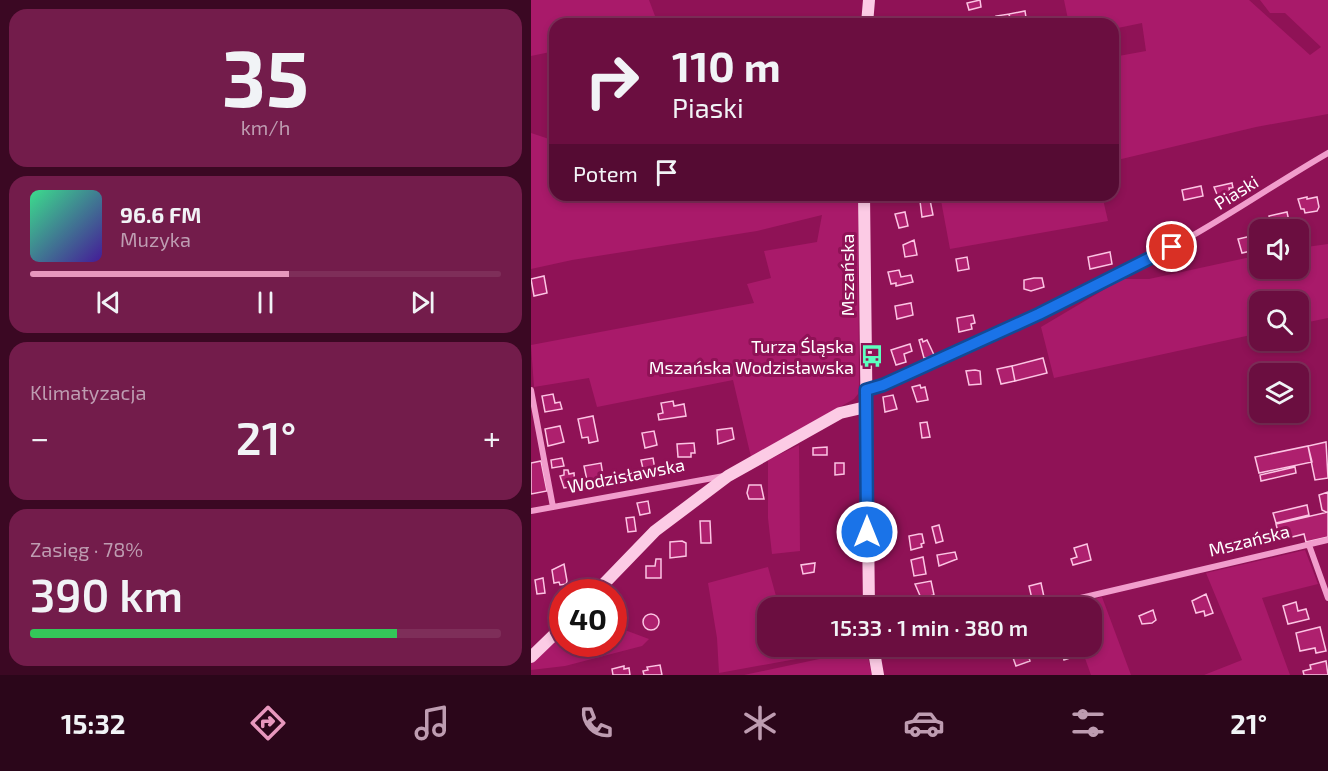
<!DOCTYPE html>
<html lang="pl">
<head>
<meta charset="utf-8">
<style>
	body { margin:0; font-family:"Exo 2",sans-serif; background:#731c4b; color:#f1f3f6; height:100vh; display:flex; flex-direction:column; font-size:22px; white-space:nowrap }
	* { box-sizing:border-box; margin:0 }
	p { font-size:20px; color:#be9cb1 }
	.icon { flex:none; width:33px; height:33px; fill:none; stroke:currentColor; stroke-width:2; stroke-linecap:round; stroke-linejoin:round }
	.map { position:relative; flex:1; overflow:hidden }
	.side { display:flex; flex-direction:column; gap:9px; padding:9px; background:#3b0823; width:531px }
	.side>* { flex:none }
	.hud { position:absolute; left:18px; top:18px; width:570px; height:183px; border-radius:18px; box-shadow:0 3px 9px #0003,0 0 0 2px #7e2e59; background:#6b0e40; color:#f1f3f6; overflow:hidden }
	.fabs { position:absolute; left:718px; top:219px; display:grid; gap:12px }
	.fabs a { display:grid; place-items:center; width:60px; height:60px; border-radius:12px; background:#6b0e40; box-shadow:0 3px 9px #0003,0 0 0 2px #7e2e59; font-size:30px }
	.speed { position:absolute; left:18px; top:579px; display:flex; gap:12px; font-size:30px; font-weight:700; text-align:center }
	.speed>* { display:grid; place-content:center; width:78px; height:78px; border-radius:50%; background:#6b0e40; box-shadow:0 3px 9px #0003,0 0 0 2px #7e2e59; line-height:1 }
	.speed .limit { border:9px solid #d22; background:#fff; color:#111 }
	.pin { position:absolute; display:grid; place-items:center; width:51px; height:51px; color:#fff; margin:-26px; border:3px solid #fff; border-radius:50%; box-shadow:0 2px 6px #0007 }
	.me { position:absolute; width:66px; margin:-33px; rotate:0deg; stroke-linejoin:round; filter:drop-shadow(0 0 4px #0008) }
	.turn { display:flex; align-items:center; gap:21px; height:126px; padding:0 24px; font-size:27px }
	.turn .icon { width:78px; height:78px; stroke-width:2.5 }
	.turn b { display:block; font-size:42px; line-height:51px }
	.then { display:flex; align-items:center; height:57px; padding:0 24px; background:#0003; gap:12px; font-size:22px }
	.big { font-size:45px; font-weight:600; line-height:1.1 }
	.side .card { flex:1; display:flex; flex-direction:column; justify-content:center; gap:9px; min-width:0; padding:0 21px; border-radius:18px; background:#731c4b }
	.side .dial { align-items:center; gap:0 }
	.dial b { font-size:78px; line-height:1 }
	.song { display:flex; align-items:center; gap:18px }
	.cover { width:72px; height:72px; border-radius:9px; background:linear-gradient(135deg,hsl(150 70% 55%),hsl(260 70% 35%)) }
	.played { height:6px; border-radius:3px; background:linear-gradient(90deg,#e797bd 55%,#7e2e59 55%) }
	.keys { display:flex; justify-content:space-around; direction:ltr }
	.heat { display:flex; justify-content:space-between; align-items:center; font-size:33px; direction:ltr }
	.charge { height:9px; border-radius:4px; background:linear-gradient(90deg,#34c759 78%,#7e2e59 0) }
	.trip { position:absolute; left:226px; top:597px; width:345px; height:60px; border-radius:18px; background:#6b0e40; box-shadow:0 3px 9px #0003,0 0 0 2px #7e2e59; font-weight:600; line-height:60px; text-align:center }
	.dock { display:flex; height:96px; justify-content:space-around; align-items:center; background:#2b061a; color:#be9cb1 }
	.dock .icon { width:42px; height:42px }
	.dock .active { color:#e797bd }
	.dock b { font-size:27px; color:#f1f3f6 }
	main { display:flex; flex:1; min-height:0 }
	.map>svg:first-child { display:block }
	.green { fill:#a91a6a }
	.building { fill:#ae206e; stroke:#fcc4e3; stroke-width:1.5 }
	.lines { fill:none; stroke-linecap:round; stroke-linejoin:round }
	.street { stroke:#f19dcc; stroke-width:6 }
	.secondary { stroke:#fccbe5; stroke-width:12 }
	.route-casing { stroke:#114b97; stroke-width:15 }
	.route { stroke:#1a73e8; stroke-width:10 }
	.labels { text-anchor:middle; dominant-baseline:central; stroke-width:6; stroke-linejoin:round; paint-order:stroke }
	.street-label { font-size:18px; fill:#fff; stroke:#8f1256 }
	.poi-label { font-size:18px; fill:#fff; stroke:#8f1256; text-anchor:end }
</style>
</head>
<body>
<main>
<section class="side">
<div class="card dial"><b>35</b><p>km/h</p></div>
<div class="card">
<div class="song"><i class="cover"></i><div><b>96.6 FM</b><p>Muzyka</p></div></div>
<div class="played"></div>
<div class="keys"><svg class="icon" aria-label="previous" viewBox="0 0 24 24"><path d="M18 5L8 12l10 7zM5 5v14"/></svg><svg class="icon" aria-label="pause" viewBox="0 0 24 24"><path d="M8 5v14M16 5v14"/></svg><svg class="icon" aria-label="next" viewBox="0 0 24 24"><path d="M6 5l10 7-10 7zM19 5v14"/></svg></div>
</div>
<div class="card"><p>Klimatyzacja</p>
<div class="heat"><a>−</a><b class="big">21°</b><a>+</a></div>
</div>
<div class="card"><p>Zasięg · 78%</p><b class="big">390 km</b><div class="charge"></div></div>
</section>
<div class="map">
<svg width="797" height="675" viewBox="0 0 797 675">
	<rect width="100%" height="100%" fill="#8f1256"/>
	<path class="green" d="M0 0H118L127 24H24V51L0 56Z
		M533 0H718L779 55 790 47 754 13H739L729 0H797V114L725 127 582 161V57L615 51 611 23 582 29V24H538Z
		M0 133 24 141V195H327L328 384 327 394 323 399 220 457 202 380 66 407 58 378 3 387 0 345 223 303 216 284 240 278 233 251 286 242 291 215 226 231 41 260 0 269Z
		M409 195H571L577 221 419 249Z
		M797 244V318L768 324V302H729V333L523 378 510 327 591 279H618L729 255V268H768V248Z
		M268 445 269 551 241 554 237 518V460Z
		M774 550 787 584 731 598 759 675H673L711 660 675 573Z
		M237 567 248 607 237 608V646L331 647 188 673 186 638 177 583Z
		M571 597 600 675H560L550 647 561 646V608L536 606Z
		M83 626 118 639 111 646 34 666 0 670V663L31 631 32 644H82Z
		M335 649 341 675H213Z"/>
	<path class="building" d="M449 0 450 7 438 10 436 3Z
		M494 11 496 24H480L478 14Z
		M478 14 480 22 467 24 465 16Z
		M701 183 702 188H698L699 195 687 197 683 187Z
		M670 186 672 196 653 200 651 190Z
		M776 197V199L786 197 788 207 786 211 774 213 773 209H770L767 199Z
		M399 200 402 215 391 217 389 201Z
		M374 212 377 226 368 228 364 214Z
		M756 212 759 226 741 230 738 216Z
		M729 234V249L711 253 707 239Z
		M383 240 386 255 374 257 372 245Z
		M579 252 581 264 559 269 557 257Z
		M436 257 438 269 427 271 425 259Z
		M368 270 370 277 380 275 382 282 365 286V283L360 284 357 272Z
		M13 276 16 293 3 296 0 279Z
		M503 278H511L513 287 500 291 493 289V280Z
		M380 303 382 315 366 319 364 306Z
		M442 315 444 323 440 324 441 329 428 332 426 318Z
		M391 339 392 342 396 340 404 357 393 358 388 340Z
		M379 344 381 351 373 354 375 362 365 365 360 350Z
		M512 358 516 373 484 381 481 366Z
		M481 366 484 381 470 384 466 369Z
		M444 370 449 371 450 384 438 385 435 371Z
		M389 385 390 388 394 387 397 400 386 402 381 387Z
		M22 394 24 403 29 402 31 409 14 412 11 396Z
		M362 395 366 409 354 412 352 397Z
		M142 401 143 406 153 404 155 416 128 420 127 414 132 413 130 403Z
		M62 416 67 441 58 443 57 437 51 438 47 419Z
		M396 422 399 437 391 438 389 423Z
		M29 426 33 442 17 446 14 429Z
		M201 428 203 439 187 444 186 430Z
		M123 431 126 445 114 448 111 433Z
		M795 442 797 478 784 480 777 446Z
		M163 443 164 453H160V457H147L146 444Z
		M777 446 781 462 728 473 724 457Z
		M296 447V455H282V448Z
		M31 458 33 466 21 468 20 460Z
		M122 458 124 470 113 473 110 460Z
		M10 461 16 491 0 494V463Z
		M70 463 73 482 57 485 53 466Z
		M304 463H313V474L304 475Z
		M764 467 765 473 730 481 729 475Z
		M33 470H37L38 474 43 473 44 486 33 488 29 476 33 475Z
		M218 485H230L233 499H218L216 493Z
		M797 492V512H795L791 510 788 495Z
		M117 501 119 513 109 515 106 503Z
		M776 505 778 515 745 523 742 513Z
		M797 512V537L775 542 773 534 749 540 745 524Z
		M103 517 105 531 97 532 95 518Z
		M169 521H179L180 543H170Z
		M408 525 412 541 405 543 401 527Z
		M388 534H391L393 543 390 544 391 547 380 550 378 536Z
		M151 541 155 543V556L139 558V542Z
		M556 544 560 560 542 565 540 559 546 557 543 548Z
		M424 552 426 559 408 566 406 555Z
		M392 557 395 574 383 576 380 560Z
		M125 559H130V578H115V566H124Z
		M284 563 283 572 272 574 270 565Z
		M33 564 36 581 35 584 29 585 28 582 23 583 21 570Z
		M12 578 14 593 6 594 4 580Z
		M400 581 403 595 390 598 384 584Z
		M510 583 513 597 501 599 498 586Z
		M675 594 682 613 674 616 673 611 665 613 661 601Z
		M459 599 461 607 444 608 443 602Z
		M765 602 767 611 775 609 778 619 757 624 752 606Z
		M622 610 625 620 621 623 611 624 608 616Z
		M112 622a8 8 0 1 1 16 0a8 8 0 1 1-16 0Z
		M789 627 795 651 785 653 784 648 769 651 765 633Z
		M529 646H542L545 656 533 660Z
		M500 648 503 657 498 658 499 661 485 666 481 655Z
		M795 661 797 675H773L772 671 780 669 779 665Z
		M129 665 131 675H113L112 671 117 670 116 667Z
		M93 666V669L98 668 99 675H82L81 669Z"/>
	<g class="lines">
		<path class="street" d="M0 390 22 507
			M336 390 353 385C442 344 533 304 621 258 682 227 738 187 797 153
			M0 511 193 476
			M778 545 797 598
			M507 608 797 540"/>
		<path class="secondary" d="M336 24 338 0
			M333 195 338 608
			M65 592 124 531 197 476 309 413 335 407
			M342 646 347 675
			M0 657 32 626"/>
	</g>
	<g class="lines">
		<g class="route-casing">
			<path id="route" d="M336 532 335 390 352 385 508 314 641 247"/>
		</g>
		<use href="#route" class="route"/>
	</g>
	<defs>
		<g id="bus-bare" transform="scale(1.8)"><path d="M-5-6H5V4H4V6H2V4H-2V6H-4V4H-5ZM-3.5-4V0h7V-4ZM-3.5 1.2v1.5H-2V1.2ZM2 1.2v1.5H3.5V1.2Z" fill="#5dffbf" stroke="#8f1256" stroke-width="2.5" paint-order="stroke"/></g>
	</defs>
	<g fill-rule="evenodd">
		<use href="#bus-bare" x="341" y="356"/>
	</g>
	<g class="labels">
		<g class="street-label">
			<text transform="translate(705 192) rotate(-32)">Piaski</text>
			<text transform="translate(316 275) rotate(-90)">Mszańska</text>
			<text transform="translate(95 475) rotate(-11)">Wodzisławska</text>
			<text transform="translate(718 540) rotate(-14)">Mszańska</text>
		</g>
		<g class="poi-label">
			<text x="323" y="346">Turza Śląska<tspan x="323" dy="21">Mszańska Wodzisławska</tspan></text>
		</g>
	</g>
</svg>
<div class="fabs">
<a><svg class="icon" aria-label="sound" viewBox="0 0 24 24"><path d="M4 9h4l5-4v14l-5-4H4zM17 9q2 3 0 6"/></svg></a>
<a><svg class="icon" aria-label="search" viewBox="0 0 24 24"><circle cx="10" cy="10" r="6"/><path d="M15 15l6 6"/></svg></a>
<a><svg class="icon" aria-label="layers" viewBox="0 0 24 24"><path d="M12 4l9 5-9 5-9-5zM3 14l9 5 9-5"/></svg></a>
</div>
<div class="speed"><div class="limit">40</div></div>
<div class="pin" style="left:641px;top:247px;background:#d93025"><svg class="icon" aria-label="arrive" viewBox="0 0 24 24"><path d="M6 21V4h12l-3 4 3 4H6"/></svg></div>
<svg class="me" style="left:336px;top:532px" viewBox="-20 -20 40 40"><circle r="17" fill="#1a73e8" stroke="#fff" stroke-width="3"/><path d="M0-11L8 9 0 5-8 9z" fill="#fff"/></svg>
<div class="trip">15:33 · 1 min · 380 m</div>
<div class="hud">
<div class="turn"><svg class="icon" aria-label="right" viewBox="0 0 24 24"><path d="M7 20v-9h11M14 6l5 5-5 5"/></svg><div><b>110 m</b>Piaski</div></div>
<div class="then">Potem<svg class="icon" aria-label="arrive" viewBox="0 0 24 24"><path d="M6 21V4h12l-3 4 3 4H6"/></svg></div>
</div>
</div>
</main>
<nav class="dock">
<b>15:32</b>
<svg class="icon active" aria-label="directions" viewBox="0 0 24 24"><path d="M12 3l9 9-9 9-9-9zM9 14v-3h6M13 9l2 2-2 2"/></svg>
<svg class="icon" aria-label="music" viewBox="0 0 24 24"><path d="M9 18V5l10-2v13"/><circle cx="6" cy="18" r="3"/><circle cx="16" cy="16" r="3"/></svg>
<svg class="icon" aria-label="phone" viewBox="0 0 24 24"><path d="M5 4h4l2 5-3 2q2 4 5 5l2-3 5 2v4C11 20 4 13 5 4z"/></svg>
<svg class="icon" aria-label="climate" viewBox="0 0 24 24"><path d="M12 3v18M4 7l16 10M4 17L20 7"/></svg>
<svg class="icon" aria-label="car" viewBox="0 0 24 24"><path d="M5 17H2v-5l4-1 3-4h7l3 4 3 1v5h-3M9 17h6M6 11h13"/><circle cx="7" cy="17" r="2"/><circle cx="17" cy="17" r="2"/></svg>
<svg class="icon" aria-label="filters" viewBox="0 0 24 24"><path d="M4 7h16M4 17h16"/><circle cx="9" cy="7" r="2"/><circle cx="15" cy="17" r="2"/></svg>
<b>21°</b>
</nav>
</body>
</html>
